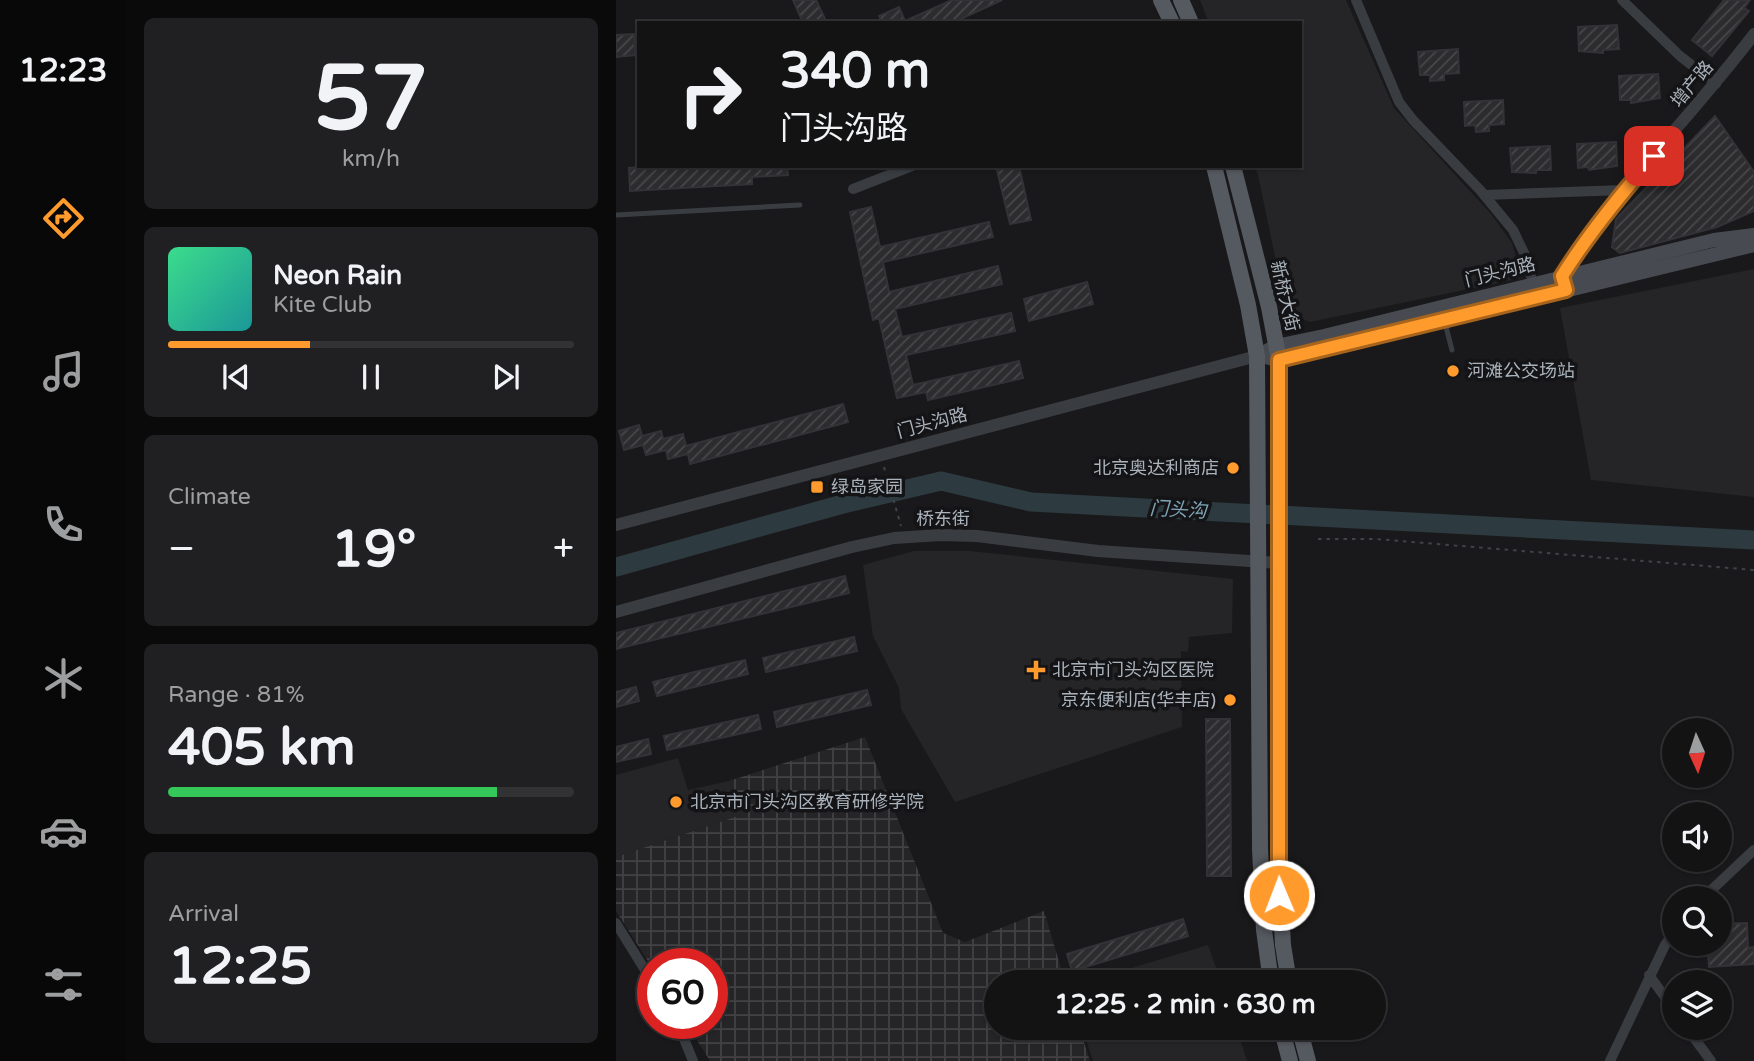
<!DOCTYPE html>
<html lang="en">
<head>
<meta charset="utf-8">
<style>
	body { margin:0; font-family:"Varela Round","Noto Sans SC",sans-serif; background:#202022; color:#f1f3f6; height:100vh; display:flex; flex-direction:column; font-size:26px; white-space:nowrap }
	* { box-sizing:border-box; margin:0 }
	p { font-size:23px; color:#9d9ea0 }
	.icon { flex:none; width:38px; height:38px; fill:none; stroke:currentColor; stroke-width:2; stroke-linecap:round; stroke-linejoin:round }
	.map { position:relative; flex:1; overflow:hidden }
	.side { display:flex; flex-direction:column; gap:18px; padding:18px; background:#0a0a0b; width:490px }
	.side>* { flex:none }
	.guide { position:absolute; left:21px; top:21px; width:665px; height:147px; border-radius:0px; box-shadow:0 2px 5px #0004,0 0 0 2px #323234; background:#131314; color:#f1f3f6; overflow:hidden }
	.needle { width:46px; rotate:177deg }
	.buttons { position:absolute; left:1046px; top:718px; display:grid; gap:14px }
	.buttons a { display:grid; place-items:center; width:70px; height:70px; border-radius:50%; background:#131314; box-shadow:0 2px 5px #0004,0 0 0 2px #323234; font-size:35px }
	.speed { position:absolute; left:21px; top:948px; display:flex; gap:14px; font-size:35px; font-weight:700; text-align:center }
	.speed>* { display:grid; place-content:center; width:91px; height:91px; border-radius:50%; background:#131314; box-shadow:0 2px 5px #0004,0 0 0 2px #323234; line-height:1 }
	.speed .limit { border:10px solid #d22; background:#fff; color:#111 }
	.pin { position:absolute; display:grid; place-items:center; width:60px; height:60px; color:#fff; margin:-30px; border-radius:14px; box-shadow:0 4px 10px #0006 }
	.me { position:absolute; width:77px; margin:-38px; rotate:359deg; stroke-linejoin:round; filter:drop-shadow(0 0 5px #0008) }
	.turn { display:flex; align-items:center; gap:24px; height:147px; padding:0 28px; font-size:32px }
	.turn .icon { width:91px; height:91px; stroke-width:2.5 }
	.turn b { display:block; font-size:49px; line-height:60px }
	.big { font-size:52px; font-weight:700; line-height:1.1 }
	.side .widget { flex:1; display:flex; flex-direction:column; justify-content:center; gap:10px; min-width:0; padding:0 24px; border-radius:10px; background:#202022 }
	.side .dial { align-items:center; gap:0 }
	.dial b { font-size:91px; line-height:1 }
	.song { display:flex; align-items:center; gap:21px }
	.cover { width:84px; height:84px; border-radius:10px; background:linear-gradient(135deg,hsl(150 70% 55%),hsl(180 70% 35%)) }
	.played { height:7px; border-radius:4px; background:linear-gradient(90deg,#ff9a2d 35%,#323234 35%) }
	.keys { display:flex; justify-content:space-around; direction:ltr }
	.heat { display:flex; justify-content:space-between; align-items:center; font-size:38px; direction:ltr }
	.charge { height:10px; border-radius:5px; background:linear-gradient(90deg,#34c759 81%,#323234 0) }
	.trip { position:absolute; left:368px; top:970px; width:402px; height:70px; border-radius:35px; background:#131314; box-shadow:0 2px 5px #0004,0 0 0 2px #323234; font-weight:700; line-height:70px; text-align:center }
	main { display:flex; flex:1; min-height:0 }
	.tab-bar { display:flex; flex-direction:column; width:126px; justify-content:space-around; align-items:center; background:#080808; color:#9d9ea0 }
	.tab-bar .icon { width:49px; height:49px }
	.tab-bar .active { color:#ff9a2d }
	.tab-bar b { font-size:32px; color:#f1f3f6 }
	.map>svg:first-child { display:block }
	.built { fill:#252528 }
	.industrial { fill:url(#industrial-grid) }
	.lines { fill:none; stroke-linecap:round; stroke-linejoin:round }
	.river { stroke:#2d3b41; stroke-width:19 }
	.building { fill:url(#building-hatch); stroke:#333337; stroke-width:2 }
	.path { stroke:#3f4348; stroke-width:2; stroke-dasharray:3.5 5; stroke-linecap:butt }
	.service { stroke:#393c41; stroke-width:5 }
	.minor { stroke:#393c41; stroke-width:10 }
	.tertiary { stroke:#393c41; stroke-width:12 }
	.secondary { stroke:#474b51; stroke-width:14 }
	.primary { stroke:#555960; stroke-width:16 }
	.route-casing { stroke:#a6641d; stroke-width:18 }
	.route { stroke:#ff9a2d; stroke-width:12 }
	.poi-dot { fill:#ff9a2d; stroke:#141416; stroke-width:2.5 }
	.labels { text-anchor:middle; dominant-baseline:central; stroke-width:7; stroke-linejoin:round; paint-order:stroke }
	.street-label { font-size:18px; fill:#aab2bc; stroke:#141416 }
	.poi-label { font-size:18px; fill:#aab2bc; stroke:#141416; text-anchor:start }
	.water-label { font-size:19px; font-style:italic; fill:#7fa6b9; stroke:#141416 }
</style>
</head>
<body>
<main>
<nav class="tab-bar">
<b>12:23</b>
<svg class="icon active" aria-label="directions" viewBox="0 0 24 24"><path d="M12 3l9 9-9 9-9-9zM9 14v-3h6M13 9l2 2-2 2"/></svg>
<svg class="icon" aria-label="music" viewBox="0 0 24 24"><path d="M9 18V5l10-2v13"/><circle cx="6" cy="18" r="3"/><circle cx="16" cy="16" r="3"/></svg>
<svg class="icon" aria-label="phone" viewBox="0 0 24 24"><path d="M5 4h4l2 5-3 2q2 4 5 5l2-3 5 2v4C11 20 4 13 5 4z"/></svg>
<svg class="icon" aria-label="climate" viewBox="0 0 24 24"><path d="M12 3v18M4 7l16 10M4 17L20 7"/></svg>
<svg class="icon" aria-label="car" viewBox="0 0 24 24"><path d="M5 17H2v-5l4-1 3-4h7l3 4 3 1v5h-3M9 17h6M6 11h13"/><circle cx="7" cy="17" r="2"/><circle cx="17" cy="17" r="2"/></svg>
<svg class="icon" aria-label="filters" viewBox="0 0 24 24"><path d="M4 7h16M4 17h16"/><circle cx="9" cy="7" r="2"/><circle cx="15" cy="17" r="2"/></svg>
</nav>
<section class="side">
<div class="widget dial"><b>57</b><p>km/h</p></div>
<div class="widget">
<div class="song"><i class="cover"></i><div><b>Neon Rain</b><p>Kite Club</p></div></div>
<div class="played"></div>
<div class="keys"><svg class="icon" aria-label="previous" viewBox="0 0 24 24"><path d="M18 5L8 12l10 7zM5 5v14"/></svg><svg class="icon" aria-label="pause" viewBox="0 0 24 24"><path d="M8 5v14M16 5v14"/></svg><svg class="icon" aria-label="next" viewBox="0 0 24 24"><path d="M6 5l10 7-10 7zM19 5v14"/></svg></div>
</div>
<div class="widget"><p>Climate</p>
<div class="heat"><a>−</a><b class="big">19°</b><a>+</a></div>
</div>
<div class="widget"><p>Range · 81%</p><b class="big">405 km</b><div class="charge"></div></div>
<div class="widget"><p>Arrival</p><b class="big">12:25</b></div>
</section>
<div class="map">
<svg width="1138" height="1061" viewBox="0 0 1138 1061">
	<defs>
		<pattern id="industrial-grid" width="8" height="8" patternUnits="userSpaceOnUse" patternTransform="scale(1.75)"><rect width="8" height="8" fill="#252528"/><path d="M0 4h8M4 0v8" fill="none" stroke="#424245"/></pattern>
		<pattern id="building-hatch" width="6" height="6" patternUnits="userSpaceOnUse" patternTransform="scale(1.75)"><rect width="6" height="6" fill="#2c2c2f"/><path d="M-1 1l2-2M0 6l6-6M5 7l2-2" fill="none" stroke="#48484b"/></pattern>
	</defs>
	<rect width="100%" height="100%" fill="#19191b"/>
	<path class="built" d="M584 0H730L778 108 875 214 896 243 906 278 694 322 671 313 640 166H684V23H593Z
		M1138 269V497L975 480 944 308Z
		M298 551H354L617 579 616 633 573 637 572 652 565 651 566 727 339 802 285 709 283 688 257 636 247 565Z
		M62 758 72 790 113 781 125 815 0 857V775Z
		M592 945 605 982H469Z
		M466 1027H620L631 1061H477Z"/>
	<path class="industrial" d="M249 737 327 933 349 942 428 911 449 982H380V1027H463L474 1061H94L71 1024H96V964H37V969L0 911V857L125 815 113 781Z"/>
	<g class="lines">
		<path class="river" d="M0 567 227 504 325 481 415 502 1138 540"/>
	</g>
	<path class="building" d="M177 0H200L211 23H187Z
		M336 0H386L336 23H266L263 16 283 7 289 21Z
		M1108 0H1134L1128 8 1133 11 1096 56 1076 40Z
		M1001 25 1003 49 987 50V53L963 51 962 27Z
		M18 34 19 55 0 57V35Z
		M842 49 843 73 828 74V80L814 81V75H804L802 52Z
		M1042 74 1044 98 1015 103V100H1004L1003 76Z
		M887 100 888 124 873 125V131L860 132 859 125 849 126 848 102Z
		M1099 116 1138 172V211L1101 227 1004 253 996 247 1000 219Z
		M1000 142 1001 166 973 170 972 167 962 168 961 144Z
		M934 146 935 170H920V173L896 172 894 148Z
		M40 166H171L172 175 136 177V184L14 191 13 168Z
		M380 166H403L415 220 394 224Z
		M255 207 264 247 373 222 377 237 267 262 273 292 382 266 386 284 279 309 286 337 395 313 399 331 290 355 297 385 403 361 407 378 312 400 310 392 281 398 263 318 257 320 234 212Z
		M471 282 477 304 413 321 408 299Z
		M227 404 232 422 74 464 72 454 52 459 50 450 30 455 27 445 8 450 3 431 23 425 26 436 45 431 47 439 67 434 70 446Z
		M229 576 233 593 0 649V633Z
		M238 637 241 651 150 672 147 658Z
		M129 660 132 674 41 696 37 682Z
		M20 687 23 701 0 707V692Z
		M251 690 255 705 161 727 158 712Z
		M142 715 145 729 51 750 48 736Z
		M590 719H614L615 876H591Z
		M32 739 35 754 0 762V747Z
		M567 919 572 936 456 971 451 954Z
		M1131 923 1132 948 1138 947V964L1093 967 1092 949H1101V943H1104V924Z"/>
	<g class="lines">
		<path class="path" d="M268 467 285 526
			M702 539H760L1138 570"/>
		<path class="service" d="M0 215 184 205
			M829 323 836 350"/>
		<path class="minor" d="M740 0 783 102 797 120 864 190 897 230 910 257 917 284
			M1006 0 1064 56 1100 84
			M237 189 296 166
			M868 195 1008 190
			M1087 898 1138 850
			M0 923 37 983
			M1033 975 1059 1011
			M62 1024 77 1061
			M1070 1027 1095 1061
			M994 1061 1049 945 1059 931"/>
		<path class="tertiary" d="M948 284 946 276C1000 189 1076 116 1138 34
			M0 525 641 356
			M0 612 236 547 278 538 325 535 361 536 482 551 664 563"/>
		<path class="secondary" d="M641 356 660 346 708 336 1098 240 1138 235
			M653 358 663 360 1138 245"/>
		<path class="primary" d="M545 0 556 23
			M565 0 575 23
			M598 166 632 305 641 356 644 849 648 930 655 982
			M617 166 653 307 663 360 662 850 667 945 673 982
			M665 1027 674 1061
			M683 1027 692 1061"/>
	</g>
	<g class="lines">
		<g class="route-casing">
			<path id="route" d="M663 895V360L950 290 946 276C973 233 1005 194 1038 156"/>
		</g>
		<use href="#route" class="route"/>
	</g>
	<g class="poi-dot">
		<circle cx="837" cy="371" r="7"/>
		<circle cx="617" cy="468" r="7"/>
		<rect x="194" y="480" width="14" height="14" rx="3.5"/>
		<path d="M416.5 659.5h7v7h7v7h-7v7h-7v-7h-7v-7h7z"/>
		<circle cx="614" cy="700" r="7"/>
		<circle cx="60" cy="802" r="7"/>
	</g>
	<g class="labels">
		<g class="street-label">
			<text transform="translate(1076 84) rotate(-50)">增产路</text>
			<text transform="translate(884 272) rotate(-14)">门头沟路</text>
			<text transform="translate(669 296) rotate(77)">新桥大街</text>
			<text transform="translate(316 423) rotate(-15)">门头沟路</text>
			<text x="327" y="519">桥东街</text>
		</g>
		<g class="poi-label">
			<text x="851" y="371">河滩公交场站</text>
			<text x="603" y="468" text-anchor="end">北京奥达利商店</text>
			<text x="215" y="487">绿岛家园</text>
			<text x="436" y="670">北京市门头沟区医院</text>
			<text x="600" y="700" text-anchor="end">京东便利店(华丰店)</text>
			<text x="74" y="802">北京市门头沟区教育研修学院</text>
		</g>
		<g class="water-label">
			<text transform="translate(562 510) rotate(3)">门头沟</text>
		</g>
	</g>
</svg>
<div class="buttons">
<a><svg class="needle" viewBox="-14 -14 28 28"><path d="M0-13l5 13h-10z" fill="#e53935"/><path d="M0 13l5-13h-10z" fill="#9d9ea0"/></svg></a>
<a><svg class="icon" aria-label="sound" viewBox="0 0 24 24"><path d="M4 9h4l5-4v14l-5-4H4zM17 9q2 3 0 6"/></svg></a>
<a><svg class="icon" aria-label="search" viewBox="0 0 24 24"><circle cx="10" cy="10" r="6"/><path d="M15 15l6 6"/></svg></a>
<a><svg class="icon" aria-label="layers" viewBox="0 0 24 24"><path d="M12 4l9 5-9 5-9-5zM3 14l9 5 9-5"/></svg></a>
</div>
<div class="speed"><div class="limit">60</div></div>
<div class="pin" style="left:1038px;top:156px;background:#d93025"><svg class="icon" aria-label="arrive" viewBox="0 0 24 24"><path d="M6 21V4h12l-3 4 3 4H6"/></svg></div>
<svg class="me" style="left:663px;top:895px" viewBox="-20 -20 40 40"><circle r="17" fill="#ff9a2d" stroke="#fff" stroke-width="3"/><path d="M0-11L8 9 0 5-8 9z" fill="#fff"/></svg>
<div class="trip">12:25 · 2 min · 630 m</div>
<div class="guide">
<div class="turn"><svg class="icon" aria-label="right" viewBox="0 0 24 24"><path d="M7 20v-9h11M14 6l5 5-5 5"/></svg><div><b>340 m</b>门头沟路</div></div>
</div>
</div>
</main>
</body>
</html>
